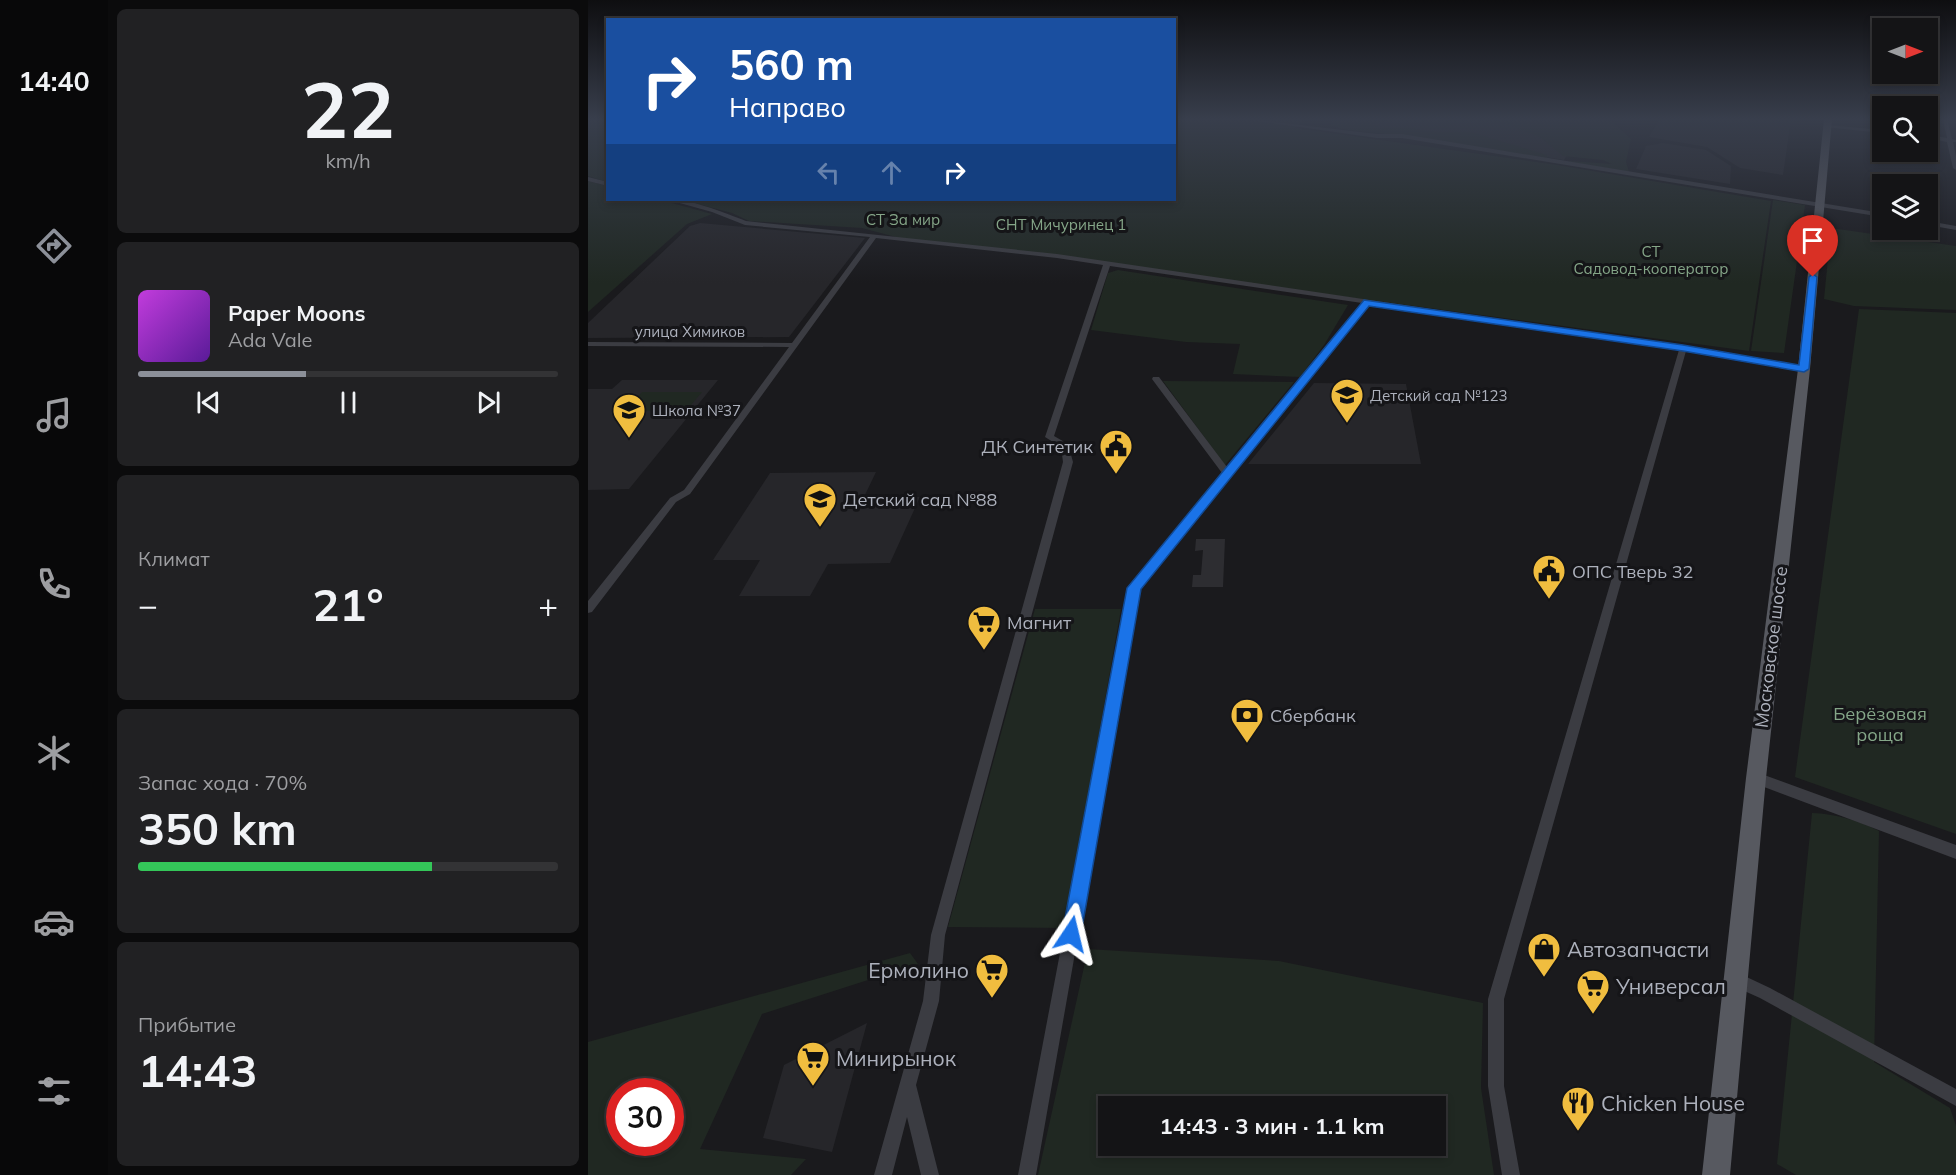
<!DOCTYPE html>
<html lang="ru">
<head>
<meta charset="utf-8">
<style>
	body { margin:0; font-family:Mulish,sans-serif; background:#212123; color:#f1f3f6; height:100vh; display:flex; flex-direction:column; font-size:22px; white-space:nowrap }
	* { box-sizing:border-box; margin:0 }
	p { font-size:20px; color:#9d9ea1 }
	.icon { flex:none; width:33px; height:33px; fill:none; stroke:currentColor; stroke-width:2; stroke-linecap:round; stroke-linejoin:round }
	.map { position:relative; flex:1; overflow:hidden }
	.drawer { display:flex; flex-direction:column; gap:9px; padding:9px; background:#0b0b0c; width:480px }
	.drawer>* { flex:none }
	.top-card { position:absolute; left:18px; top:18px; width:570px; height:183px; border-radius:0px; box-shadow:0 3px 9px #0003,0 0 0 2px #333335; background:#1a4fa0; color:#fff; overflow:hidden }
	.needle { width:39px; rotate:90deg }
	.controls { position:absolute; left:1284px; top:18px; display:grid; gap:12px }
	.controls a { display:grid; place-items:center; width:66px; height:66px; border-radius:0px; background:#141416; box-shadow:0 3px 9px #0003,0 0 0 2px #333335; font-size:30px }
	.speed { position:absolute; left:18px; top:1078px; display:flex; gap:12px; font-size:30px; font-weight:700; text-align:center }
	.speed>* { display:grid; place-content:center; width:78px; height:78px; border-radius:50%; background:#141416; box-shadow:0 3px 9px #0003,0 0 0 2px #333335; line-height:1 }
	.speed .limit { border:9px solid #d22; background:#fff; color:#111 }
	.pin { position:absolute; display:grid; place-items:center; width:51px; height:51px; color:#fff; margin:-62px -26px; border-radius:50% 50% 50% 0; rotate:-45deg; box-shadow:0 0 6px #0007 }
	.pin .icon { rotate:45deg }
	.me { position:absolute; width:66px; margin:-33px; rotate:10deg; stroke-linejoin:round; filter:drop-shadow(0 0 4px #0008) }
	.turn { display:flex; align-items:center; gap:21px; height:126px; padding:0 24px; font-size:27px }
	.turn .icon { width:78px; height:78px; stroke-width:2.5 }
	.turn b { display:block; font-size:42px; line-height:51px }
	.lanes { display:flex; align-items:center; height:57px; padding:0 24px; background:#0003; justify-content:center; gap:30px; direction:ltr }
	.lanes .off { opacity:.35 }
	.big { font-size:45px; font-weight:700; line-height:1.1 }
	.drawer .widget { flex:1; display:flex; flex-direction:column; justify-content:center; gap:9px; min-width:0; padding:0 21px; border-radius:9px; background:#212123 }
	.drawer .dial { align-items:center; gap:0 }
	.dial b { font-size:78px; line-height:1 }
	.song { display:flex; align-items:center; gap:18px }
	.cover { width:72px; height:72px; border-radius:9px; background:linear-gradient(135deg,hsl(290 70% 55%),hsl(270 70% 35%)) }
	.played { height:6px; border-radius:3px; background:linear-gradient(90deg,#8c9099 40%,#333335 40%) }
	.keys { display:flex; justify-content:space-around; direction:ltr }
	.heat { display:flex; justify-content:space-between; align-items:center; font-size:33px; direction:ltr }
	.charge { height:9px; border-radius:4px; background:linear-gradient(90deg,#34c759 70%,#333335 0) }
	.trip { position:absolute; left:510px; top:1096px; width:348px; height:60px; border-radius:0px; background:#141416; box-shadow:0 3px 9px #0003,0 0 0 2px #333335; font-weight:700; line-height:60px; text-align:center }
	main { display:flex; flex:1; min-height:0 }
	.tab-bar { display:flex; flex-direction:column; width:108px; justify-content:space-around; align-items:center; background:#080809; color:#9d9ea1 }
	.tab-bar .icon { width:42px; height:42px }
	.tab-bar .current { color:#8c9099 }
	.tab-bar b { font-size:27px; color:#f1f3f6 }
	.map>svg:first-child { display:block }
	.built { fill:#26262a }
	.green { fill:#202822; fill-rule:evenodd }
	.building { fill:#2d2d31 }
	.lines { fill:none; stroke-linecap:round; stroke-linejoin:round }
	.street { fill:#3b3c42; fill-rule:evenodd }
	.primary { fill:#575960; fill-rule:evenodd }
	.route { fill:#1a73e8; stroke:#114b97; stroke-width:1.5 }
	.labels { text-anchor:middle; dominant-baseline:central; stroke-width:6; stroke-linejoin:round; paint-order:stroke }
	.far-park-label { font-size:15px; fill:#85a688; stroke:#151518 }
	.far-street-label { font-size:15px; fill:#adb1bc; stroke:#151518 }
	.far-poi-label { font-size:15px; fill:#adb1bc; stroke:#151518; text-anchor:start }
	.poi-label { font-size:18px; fill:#adb1bc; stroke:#151518; text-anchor:start }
	.street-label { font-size:18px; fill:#adb1bc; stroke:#151518 }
	.park-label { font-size:18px; fill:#85a688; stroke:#151518 }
	.near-poi-label { font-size:21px; fill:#adb1bc; stroke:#151518; text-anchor:start }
</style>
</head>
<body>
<main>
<nav class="tab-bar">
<b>14:40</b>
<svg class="icon current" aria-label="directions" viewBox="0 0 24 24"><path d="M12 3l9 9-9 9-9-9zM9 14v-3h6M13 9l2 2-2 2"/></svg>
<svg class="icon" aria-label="music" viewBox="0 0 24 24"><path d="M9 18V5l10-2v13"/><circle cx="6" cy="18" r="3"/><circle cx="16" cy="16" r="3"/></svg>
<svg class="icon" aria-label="phone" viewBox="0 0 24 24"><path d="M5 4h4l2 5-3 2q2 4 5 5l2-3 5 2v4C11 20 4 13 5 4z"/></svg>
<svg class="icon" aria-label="climate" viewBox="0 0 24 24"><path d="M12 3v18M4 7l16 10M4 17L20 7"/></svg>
<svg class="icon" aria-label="car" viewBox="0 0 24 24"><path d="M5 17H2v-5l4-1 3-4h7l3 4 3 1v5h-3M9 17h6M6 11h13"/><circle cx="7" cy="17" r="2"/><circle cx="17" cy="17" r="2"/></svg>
<svg class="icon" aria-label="filters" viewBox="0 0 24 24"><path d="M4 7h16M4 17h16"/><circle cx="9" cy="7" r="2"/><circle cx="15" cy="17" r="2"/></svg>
</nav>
<section class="drawer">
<div class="widget dial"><b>22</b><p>km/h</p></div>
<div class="widget">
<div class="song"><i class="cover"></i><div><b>Paper Moons</b><p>Ada Vale</p></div></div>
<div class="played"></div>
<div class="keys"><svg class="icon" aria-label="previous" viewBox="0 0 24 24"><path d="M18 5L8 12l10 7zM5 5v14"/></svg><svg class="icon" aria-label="pause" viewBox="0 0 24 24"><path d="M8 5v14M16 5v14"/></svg><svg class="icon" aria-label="next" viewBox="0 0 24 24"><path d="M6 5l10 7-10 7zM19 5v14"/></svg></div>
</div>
<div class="widget"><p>Климат</p>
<div class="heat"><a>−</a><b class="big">21°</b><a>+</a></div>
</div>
<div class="widget"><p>Запас хода · 70%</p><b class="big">350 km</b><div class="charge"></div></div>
<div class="widget"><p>Прибытие</p><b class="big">14:43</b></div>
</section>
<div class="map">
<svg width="1368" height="1175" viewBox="0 0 1368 1175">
	<rect width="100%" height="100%" fill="#1a1a1d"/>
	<path class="built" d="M779 119H1002L976 160 771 127Z
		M1072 119H1203L1195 175 1152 168 1119 147 1061 137Z
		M1075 143 1118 150 1143 166 1142 184 1048 169 1058 146Z
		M112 223 277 238 201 337 0 338V323L102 226Z
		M34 380H130L41 489 0 490V389H24Z
		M726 383 818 384 833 464H660Z
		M288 472 276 497H332L302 563 240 564 222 596H151L172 560H125L182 473Z
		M279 1023 244 1152 175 1138 196 1065Z"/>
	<path class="green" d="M0 119H19V182L0 176Z
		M587 119H716L707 128 969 165 1183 201 1161 351 639 281 474 256 319 240 274 228 161 221 144 213 95 200H586Z
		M773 119H805L786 124 794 128H822L847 132H883L959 155V158L811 135 760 130 743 126 742 122Z
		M872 119H1021L1043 139 1038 162 1041 172 982 162 981 161 1024 164 1015 160 975 156 953 138 920 124Z
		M0 181 19 186 20 200H73L124 214 99 224 0 312Z
		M1185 200 1217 205 1196 353 1163 351Z
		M1243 228 1368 246V310L1266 306 1236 299Z
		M530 270 760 305 736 345 712 377 645 374 652 344 598 342 503 330 520 273Z
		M1271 309 1368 313V834L1207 777Z
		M575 381 706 382 637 465Z
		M54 392H114L98 411H36Z
		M447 609H533L477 928 360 927Z
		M1224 813C1248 814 1269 820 1291 831L1286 1062 1362 1108 1368 1126V1175H1208L1189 1164Z
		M500 949 691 961 895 1003 893 1088 906 1175H450ZM520 1107H848V1146H520Z
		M322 953 330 964 174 1014 112 1149 218 1159 203 1175H0V1042ZM32 1092H82V1143H32Z"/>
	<path class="building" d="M608 539H637L635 587H604L605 575H613L615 550 607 551Z"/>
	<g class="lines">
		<path class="street" d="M660 119 789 134H814L1294 213V217L814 138H789L662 120Z
			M1355 119H1359L1364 139 1368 140V142H1365L1368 156V170L1365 168 1359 142 1340 138V135L1359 138Z
			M1239 125 1294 130V133L1237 127Z
			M0 177 20 182V186L0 181Z
			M81 200C102 198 138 214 158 221L469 254 1095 346 1219 367 1220 369 1216 371 1098 351 916 999V1086L932 1175H914L900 1086V999L1091 350 781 304 551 589 448 1175H430L541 588 634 473 564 379 565 377H571L639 467 774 303 522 266 466 436 480 444 485 462 357 935 351 1001 328 1085 351 1175H333L319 1117 304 1175H286L335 1001 343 935 475 462 473 447 457 437 515 265 469 258 288 238 102 494 88 502 4 612 0 613V601L82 498 96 490 201 347 0 346V342L204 343 282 237 157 225 124 212Z
			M1340 221 1368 226V230L1340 225Z
			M1168 772 1368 845V859L1163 782 1162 778 1163 774Z
			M1148 972 1182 988 1368 1089V1106L1172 998 1143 985 1140 980 1143 975Z"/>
		<path class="primary" d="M1236 119H1244L1222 369 1178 778 1142 1175H1114L1158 778 1210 369Z"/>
	</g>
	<linearGradient id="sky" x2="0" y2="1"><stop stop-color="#0e0e10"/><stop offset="0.42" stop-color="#383e4c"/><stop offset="1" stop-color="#383e4c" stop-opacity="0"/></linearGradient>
	<rect width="1368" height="283" fill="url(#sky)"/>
	<path class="route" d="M1225 274 1229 277 1221 369 1216 372 1095 351 781 306 553 589 493 934 490 941 483 944 476 941 474 934 539 588 776 300 1095 345 1211 365 1221 277Z"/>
	<defs>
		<g id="school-pin" transform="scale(1.725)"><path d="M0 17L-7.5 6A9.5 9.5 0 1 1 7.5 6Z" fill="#f0bd3f" stroke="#151518"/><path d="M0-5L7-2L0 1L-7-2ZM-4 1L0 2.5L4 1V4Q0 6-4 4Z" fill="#111"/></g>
		<g id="civic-pin" transform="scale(1.725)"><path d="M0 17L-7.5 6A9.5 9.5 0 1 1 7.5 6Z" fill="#f0bd3f" stroke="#151518"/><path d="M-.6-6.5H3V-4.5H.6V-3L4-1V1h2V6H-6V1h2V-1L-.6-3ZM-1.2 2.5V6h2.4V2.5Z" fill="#111"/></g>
		<g id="supermarket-pin" transform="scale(1.725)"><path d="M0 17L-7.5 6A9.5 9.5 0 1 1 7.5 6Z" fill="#f0bd3f" stroke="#151518"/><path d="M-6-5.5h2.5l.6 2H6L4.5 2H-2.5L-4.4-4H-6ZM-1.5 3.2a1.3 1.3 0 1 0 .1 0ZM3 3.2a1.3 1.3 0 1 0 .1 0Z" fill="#111"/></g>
		<g id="bank-pin" transform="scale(1.725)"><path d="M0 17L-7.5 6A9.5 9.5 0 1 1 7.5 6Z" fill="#f0bd3f" stroke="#151518"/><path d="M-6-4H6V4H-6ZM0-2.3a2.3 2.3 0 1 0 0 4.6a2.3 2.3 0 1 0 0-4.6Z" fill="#111"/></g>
		<g id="shop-pin" transform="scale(1.725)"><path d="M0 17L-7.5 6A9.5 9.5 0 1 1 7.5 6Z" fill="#f0bd3f" stroke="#151518"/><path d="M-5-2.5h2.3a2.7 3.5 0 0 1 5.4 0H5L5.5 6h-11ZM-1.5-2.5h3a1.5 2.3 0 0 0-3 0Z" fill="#111"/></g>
		<g id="restaurant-pin" transform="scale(1.725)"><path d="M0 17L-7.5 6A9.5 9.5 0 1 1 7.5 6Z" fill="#f0bd3f" stroke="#151518"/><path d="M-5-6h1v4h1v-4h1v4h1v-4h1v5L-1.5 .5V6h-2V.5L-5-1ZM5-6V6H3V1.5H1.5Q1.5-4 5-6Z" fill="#111"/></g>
	</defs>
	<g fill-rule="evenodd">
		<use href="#school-pin" x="759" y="395"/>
		<use href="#school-pin" x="41" y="410"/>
		<use href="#civic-pin" x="528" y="446"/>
		<use href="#school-pin" x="232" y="499"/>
		<use href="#civic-pin" x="961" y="571"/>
		<use href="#supermarket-pin" x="396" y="622"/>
		<use href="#bank-pin" x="659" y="715"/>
		<use href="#shop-pin" x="956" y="949"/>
		<use href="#supermarket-pin" x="404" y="970"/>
		<use href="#supermarket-pin" x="1005" y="986"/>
		<use href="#supermarket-pin" x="225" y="1058"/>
		<use href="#restaurant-pin" x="990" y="1103"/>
	</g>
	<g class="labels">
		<g class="far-park-label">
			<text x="315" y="219">СТ За мир</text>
			<text x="473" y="224">СНТ Мичуринец 1</text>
			<text x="1063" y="251">СТ<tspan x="1063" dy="17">Садовод-кооператор</tspan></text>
		</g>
		<g class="far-street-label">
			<text x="102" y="331">улица Химиков</text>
		</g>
		<g class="far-poi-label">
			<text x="782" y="395">Детский сад №123</text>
			<text x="64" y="410">Школа №37</text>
		</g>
		<g class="poi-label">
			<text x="505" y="446" text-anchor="end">ДК Синтетик</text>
			<text x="255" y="499">Детский сад №88</text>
			<text x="984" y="571">ОПС Тверь 32</text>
			<text x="419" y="622">Магнит</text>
			<text x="682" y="715">Сбербанк</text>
		</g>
		<g class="street-label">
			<text transform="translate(1183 647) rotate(-83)">Московское шоссе</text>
		</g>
		<g class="park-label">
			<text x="1292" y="713">Берёзовая<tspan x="1292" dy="21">роща</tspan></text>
		</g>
		<g class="near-poi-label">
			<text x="979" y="949">Автозапчасти</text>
			<text x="381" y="970" text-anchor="end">Ермолино</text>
			<text x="1028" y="986">Универсал</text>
			<text x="248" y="1058">Минирынок</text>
			<text x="1013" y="1103">Chicken House</text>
		</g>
	</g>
</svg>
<div class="controls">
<a><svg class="needle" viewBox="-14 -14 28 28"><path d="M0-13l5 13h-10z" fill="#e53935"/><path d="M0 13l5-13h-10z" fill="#9d9ea1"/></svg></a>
<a><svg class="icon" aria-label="search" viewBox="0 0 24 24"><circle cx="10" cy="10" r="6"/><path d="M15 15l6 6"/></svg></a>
<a><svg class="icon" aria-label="layers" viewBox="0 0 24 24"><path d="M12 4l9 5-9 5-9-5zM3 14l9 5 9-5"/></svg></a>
</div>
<div class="speed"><div class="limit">30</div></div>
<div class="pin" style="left:1225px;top:277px;background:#d93025"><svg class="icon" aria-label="arrive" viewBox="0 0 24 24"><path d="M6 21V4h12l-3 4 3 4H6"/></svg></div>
<svg class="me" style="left:483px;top:934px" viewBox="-20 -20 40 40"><path d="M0-17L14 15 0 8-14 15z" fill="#1a73e8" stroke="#fff" stroke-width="4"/></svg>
<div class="trip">14:43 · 3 мин · 1.1 km</div>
<div class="top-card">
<div class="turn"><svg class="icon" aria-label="right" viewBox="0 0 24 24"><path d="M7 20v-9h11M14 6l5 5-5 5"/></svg><div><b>560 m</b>Направо</div></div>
<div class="lanes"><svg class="icon off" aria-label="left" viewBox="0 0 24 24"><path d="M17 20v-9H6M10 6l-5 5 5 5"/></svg><svg class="icon off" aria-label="ahead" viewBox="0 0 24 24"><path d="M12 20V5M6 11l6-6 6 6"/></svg><svg class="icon" aria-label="right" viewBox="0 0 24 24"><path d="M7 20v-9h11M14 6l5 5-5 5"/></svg></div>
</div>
</div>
</main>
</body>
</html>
